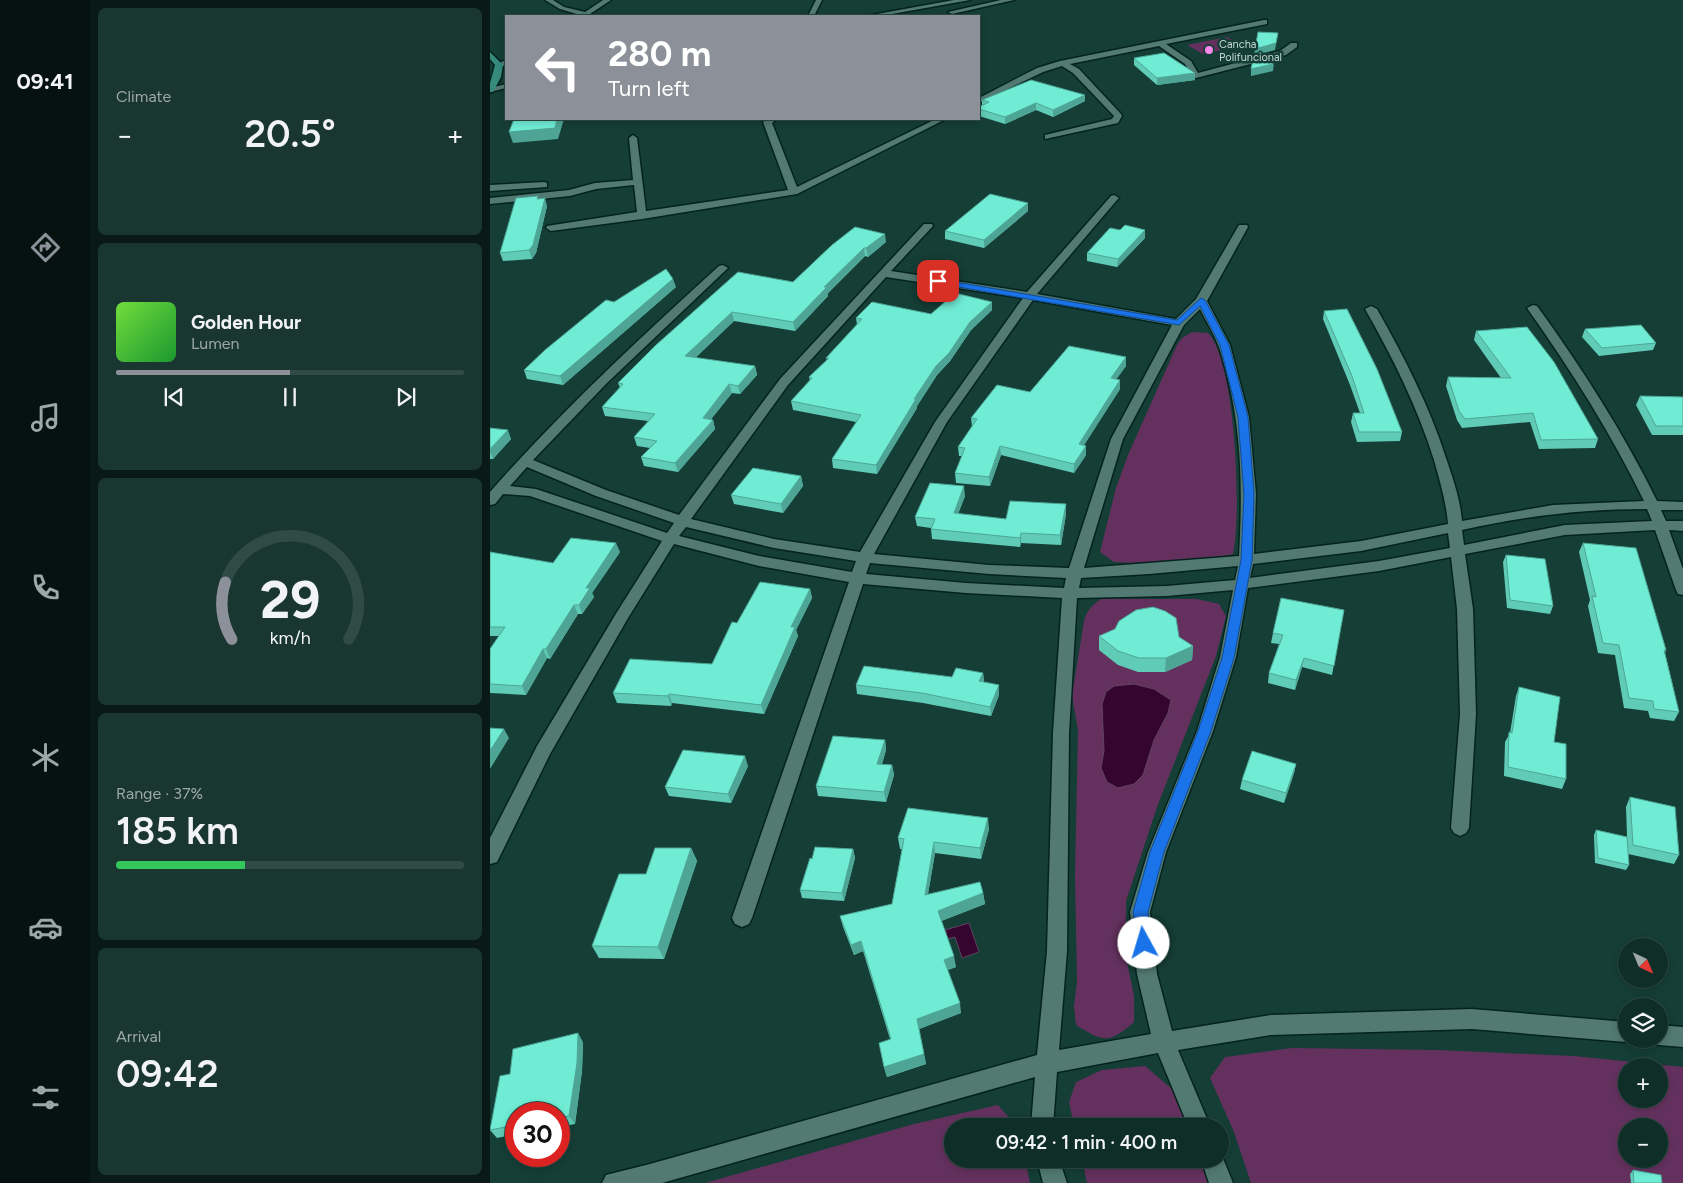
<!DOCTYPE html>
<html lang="en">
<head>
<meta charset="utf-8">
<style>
	body { margin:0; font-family:Figtree,sans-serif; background:#193630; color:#f1f3f6; height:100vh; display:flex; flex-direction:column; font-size:19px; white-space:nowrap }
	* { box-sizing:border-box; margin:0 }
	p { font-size:16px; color:#9ca8a8 }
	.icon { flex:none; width:28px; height:28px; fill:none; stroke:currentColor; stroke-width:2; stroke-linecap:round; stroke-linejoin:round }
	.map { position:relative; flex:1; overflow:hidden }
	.drawer { display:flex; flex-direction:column; gap:8px; padding:8px; background:#091916; width:400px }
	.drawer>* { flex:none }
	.banner { position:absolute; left:15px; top:15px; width:475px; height:105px; border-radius:0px; box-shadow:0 2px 8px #0003,0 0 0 1px #304a45; background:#8c9099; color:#fff; overflow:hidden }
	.needle { width:32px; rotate:136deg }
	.fabs { position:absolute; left:1128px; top:938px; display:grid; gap:10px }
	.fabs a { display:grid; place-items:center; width:50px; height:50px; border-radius:50%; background:#102e28; box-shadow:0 2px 8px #0003,0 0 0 1px #304a45; font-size:25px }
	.speed { position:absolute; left:15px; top:1102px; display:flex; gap:10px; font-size:25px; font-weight:700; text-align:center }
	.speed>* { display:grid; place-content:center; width:65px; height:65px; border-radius:50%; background:#102e28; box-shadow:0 2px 8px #0003,0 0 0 1px #304a45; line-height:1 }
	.speed .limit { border:8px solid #d22; background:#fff; color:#111 }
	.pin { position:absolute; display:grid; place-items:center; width:42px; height:42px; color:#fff; margin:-21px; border-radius:10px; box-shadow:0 2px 8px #0006 }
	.me { position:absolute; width:55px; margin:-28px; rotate:354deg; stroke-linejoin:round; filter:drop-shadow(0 0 4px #0008) }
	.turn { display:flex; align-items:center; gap:18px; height:105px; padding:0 20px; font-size:22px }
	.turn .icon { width:65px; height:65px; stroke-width:2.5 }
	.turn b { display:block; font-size:35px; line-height:42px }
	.big { font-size:38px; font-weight:600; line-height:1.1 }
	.drawer .tile { flex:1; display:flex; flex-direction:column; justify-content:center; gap:8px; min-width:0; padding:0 18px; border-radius:8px; background:#193630 }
	.drawer .dial { align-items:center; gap:0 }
	.dial svg { height:130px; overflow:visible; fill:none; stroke:#304a45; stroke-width:7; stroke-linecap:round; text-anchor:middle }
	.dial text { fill:#f1f3f6; stroke:none }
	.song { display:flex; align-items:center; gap:15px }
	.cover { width:60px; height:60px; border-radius:8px; background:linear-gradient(135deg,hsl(100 70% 55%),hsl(130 70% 35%)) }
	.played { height:5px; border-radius:2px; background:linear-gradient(90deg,#8c9099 50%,#304a45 50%) }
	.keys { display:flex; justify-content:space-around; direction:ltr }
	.heat { display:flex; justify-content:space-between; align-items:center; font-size:28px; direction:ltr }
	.charge { height:8px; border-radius:4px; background:linear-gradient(90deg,#34c759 37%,#304a45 0) }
	.trip { position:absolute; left:454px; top:1118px; width:285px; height:50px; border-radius:25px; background:#102e28; box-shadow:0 2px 8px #0003,0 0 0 1px #304a45; font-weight:600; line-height:50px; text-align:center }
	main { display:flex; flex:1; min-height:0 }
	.tab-bar { display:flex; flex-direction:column; width:90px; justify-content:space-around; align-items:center; background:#061210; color:#9ca8a8 }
	.tab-bar .icon { width:35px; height:35px }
	.tab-bar .current { color:#8c9099 }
	.tab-bar b { font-size:22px; color:#f1f3f6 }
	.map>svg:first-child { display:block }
	.green { fill:#64315e; fill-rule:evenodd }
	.water { fill:#350530; stroke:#604461 }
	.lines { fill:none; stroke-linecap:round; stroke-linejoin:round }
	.minor-casing { stroke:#04231e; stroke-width:3 }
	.major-casing { stroke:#04231e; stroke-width:3 }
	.minor { fill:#527a72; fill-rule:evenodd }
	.major { fill:#368b7d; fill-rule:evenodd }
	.wall { fill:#60cbb7 }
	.shaded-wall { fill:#4ea595 }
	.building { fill:#70ecd5; stroke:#4ea595 }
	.route { fill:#1a73e8; stroke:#114b97 }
	.poi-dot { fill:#f888e9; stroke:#153e36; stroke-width:2 }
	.labels { text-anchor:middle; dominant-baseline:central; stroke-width:5; stroke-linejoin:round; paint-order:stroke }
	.far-poi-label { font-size:11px; fill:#c3d8d2; stroke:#153e36; text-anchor:start }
</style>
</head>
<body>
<main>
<nav class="tab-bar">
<b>09:41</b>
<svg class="icon current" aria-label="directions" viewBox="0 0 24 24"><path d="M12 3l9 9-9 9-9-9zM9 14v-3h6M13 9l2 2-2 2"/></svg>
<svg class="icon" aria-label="music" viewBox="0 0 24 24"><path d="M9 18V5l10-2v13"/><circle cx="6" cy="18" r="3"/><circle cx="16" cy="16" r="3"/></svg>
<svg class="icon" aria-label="phone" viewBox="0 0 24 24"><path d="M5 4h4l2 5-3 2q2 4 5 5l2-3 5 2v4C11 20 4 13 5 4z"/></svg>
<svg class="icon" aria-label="climate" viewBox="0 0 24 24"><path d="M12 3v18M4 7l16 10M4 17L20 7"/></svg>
<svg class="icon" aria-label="car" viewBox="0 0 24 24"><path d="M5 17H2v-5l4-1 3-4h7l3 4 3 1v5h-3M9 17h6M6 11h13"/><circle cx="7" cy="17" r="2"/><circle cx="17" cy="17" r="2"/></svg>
<svg class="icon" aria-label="filters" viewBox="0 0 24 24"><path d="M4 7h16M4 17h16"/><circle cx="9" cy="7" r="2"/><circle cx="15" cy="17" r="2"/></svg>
</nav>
<section class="drawer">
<div class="tile"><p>Climate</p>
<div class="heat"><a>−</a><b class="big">20.5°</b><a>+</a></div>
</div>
<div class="tile">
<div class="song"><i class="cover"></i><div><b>Golden Hour</b><p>Lumen</p></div></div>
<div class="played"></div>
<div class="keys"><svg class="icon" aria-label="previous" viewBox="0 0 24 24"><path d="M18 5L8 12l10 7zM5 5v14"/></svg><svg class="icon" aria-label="pause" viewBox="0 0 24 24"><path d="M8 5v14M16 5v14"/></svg><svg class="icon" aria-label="next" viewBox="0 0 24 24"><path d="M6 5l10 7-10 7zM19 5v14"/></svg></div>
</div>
<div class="tile dial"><svg viewBox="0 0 100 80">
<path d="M14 69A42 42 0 1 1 86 69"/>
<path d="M14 69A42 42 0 0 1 10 34" stroke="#8c9099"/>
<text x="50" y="56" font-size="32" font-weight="700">29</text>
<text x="50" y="72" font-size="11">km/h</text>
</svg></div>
<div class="tile"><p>Range · 37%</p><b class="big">185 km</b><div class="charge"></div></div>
<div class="tile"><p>Arrival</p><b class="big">09:42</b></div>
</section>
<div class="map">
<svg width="1193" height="1183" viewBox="0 0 1193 1183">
	<rect width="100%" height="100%" fill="#153e36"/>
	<path class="green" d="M737 37 754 46 713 54 697 45Z
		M702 332 718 333C746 361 752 515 743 554L725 558 643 563 624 562 610 552 626 488 638 455 687 345 692 338Z
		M611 599H707L729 604 736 616 726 656 667 807 636 901V957L644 996V1022C619 1044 613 1042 586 1025L584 1007 587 981 585 876 588 730 582 696 594 621C597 610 602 605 611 599Z
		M802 1048 947 1050 1084 1056 1193 1067V1183H761L744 1132 720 1078 735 1057ZM1136 1066H1169V1099H1136ZM1136 1126H1169V1159H1136Z
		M655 1066 682 1089 697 1126H584L579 1102 586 1082 612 1070Z
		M508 1105 526 1126H462V1159H535L540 1183H215L424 1124Z
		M592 1159H709L719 1183H597Z"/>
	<path class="water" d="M644 684 664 689 681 700 678 713 664 740 653 775 644 784 628 788 617 782 611 768 614 751 612 704 616 692 624 686Z
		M479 923 489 952 472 958 465 937 458 939 455 930Z"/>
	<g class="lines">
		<g class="minor-casing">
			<path id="minor" d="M55 0H63L74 7 95 12 113 0H121L97 16H90V15L70 9Z
				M326 0H332L324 16H318Z
				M464 0H480L391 16H376Z
				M511 0H524L462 14 458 12Z
				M774 20H777V24L676 44 701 61 708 73 790 51 801 43H807V47L796 55 706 78H703L695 64 669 46 580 64 589 69 631 114 632 116 628 123 555 139V135L622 119 624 116 583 73 572 66 553 72 489 103V98L547 68 570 61Z
				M16 60V65L9 67 5 65Z
				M16 84V88L0 92V88Z
				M277 119H287L282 123 307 187 446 119H456L307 194 152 219 61 231 56 228 57 226 147 212 144 185 106 189 80 196 0 204V198L79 190 105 183 143 180 139 138 143 135 147 138 156 211 298 190 273 122Z
				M54 182 57 183V187L0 191V185Z
				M624 195 629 198 627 200 547 294 686 319 706 299 749 225H757L758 227 717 301 740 345 759 417 766 494 764 554 871 541 958 524C956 501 950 482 944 460 927 406 903 358 875 309L881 306 887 309C914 357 939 405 956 458 963 479 970 498 972 521L1063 505 1154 501C1121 433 1081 370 1037 308L1043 305 1047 306C1092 368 1133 432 1167 501L1193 502V510H1171L1176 521H1193V531L1179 530 1193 569V595L1188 594 1186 590 1165 530 1075 535 975 554 983 609 986 714 979 828 976 833 970 836 964 833 961 828 970 714 967 609 961 557 889 571 758 588 746 657 723 731 676 852 660 912 667 974 682 1031 781 1015 982 1009 1136 1022V1039H1143L1136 1042 982 1029 781 1035 688 1050 720 1126H698L668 1053 567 1072 563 1126H541L545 1077 172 1183H112L116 1175 160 1164 547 1055 557 951 563 733 572 598 476 593 373 584 262 918 259 924 252 927 245 924 242 918 359 582 269 566 184 544 138 618 60 754 7 862 0 864V838L47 746 127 612 172 541 40 496 13 494 5 504 0 505V492C70 412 150 338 229 266L233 265 238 268 117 383 43 460 116 490 189 515 290 379 434 224H442L443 226 401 271 537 292 621 196ZM396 277 533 298 445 422 370 552 284 539 201 519 298 385ZM543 300 682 325 621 439 579 568 499 565 384 554 457 422ZM710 309C716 321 724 334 729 347 752 418 753 482 749 556L594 568 633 439 694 325ZM37 467 106 496 184 523 177 533 46 489 20 486ZM1157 509 1162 521 1075 525 974 545 972 530C1034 516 1094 509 1157 509ZM196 527 284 548 366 561 362 572 269 556 189 536ZM958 533 960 548 889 561 760 578 763 564 871 551ZM380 563 499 574 576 578 574 588 476 583 376 574ZM748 566 745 580 677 586 589 588 591 578 659 574ZM743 590 730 657 707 731 658 852 640 912 647 974 661 1034 569 1050 577 951 579 733 587 598 677 596Z
				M1169 1025 1193 1027V1047L1169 1045 1162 1042 1160 1039H1169Z
				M730 1151 743 1183H719L711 1159H730Z
				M547 1159H569L577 1183H553Z"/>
		</g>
		<g class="major-casing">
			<path id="major" d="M0 52 13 65 11 77 3 92H0V83L5 65 0 59Z"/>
		</g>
		<use href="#minor" class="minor"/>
		<use href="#major" class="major"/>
	</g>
	<path class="wall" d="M644 58 705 73V80L667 85 644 65Z
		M492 100 595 101 563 117 546 110 515 124 489 116V107L492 105Z
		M57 206 46 253 42 259 13 261 10 253Z
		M538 211 494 248 455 239V231Z
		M630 230H655V238L627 267 597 261V253Z
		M396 242 378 257 375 256 338 293V296L305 331 244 321 205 358 265 366 267 375 250 394 242 393 221 419 223 420 225 429 188 472 154 466 151 457 160 448 147 446 144 437 158 421 115 416 112 407 130 388 128 383 166 345 303 282 342 245Z
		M186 287 73 385 37 379 34 370 124 302Z
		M502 302V310L481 330 460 361 447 375 427 406V408L387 474 343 468 342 459 366 422 303 410 301 401 320 382 319 377 337 360 336 358 367 325 366 318 441 314Z
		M834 311 912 432 910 441 867 442 861 422 863 413H870L860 385 833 319Z
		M1095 329 1166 343 1163 350 1109 356 1092 337Z
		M986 331 1108 439 1105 448 1049 449 1040 422 972 428 967 420 956 386 958 377 1011 378 984 340Z
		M636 357V366L626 379 630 389 594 445 596 455 584 473 511 455 500 486 466 483 465 473 472 456H469L468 447 482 427 481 418 540 392Z
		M1150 396 1193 397V435H1162L1146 405Z
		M0 428 21 439 3 459H0Z
		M311 476 313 486 293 513 244 504 241 495Z
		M475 496 468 514 516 519 576 504V514L571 545 531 543 530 547 442 539 441 529V528L427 526 425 517Z
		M1093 543 1176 650 1175 653 1189 712 1184 721 1160 718 1158 711 1134 708 1125 655 1108 653 1098 606 1100 600 1089 552Z
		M0 552 63 563 130 552 102 593 104 597 92 614H88L60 659 57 658 36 695 0 693V649L9 636H0Z
		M1016 555 1063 606 1060 614 1017 608 1013 562Z
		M320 589 322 598 306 630 308 636 274 714 182 703 181 706 127 703 123 693 222 664 247 623Z
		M854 610 842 675 812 667 805 690 778 683 779 673 789 644 781 643 783 633Z
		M609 636 689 637 703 646 702 660 675 672H648L628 665 609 650Z
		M493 673 494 682 509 695 501 716 433 703 367 694 366 685 462 677Z
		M1029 687 1064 742 1076 779 1072 789 1014 776 1015 742 1020 733 1026 696Z
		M395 740 396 750 392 764 402 765 404 775 396 802 328 796 326 786Z
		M806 764 804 773 794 803 750 789 752 780Z
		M258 766 241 803 179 796 175 787Z
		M1140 797 1189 855 1184 864 1138 854 1139 865 1136 870 1105 863 1104 835 1106 830 1137 837 1136 807Z
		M499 829 491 859 445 853 438 894 493 893 495 904 451 921 466 967 457 970 471 1013 429 1029 436 1064 397 1077 394 1067 400 1039 373 951 364 955 353 927 350 916 402 904 412 849H410L408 838Z
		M201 848 207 861 174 959 109 958 102 946 156 874Z
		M363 849 365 858 354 901 312 898 310 890 322 859Z
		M93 1042 92 1071 85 1124 69 1127V1114H26V1134L7 1138 0 1130 20 1074Z
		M1143 1170 1172 1183H1141L1140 1174Z"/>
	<path class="shaded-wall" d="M788 33 785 50 764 56 765 49Z
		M785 53 783 71 761 76V69Z
		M705 73V80L667 85V78Z
		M595 95V101L563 117V110Z
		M546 103V110L515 124V117Z
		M67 119H74L68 139 23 143 19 132Z
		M55 198 57 206 46 253 42 259 39 250Z
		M538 203V211L494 248V240Z
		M655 230V238L627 267 628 259Z
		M395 234 396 242 378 257 376 248Z
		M374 248 375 256 338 293V296L305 331 303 322 334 287Z
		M183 279 186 287 73 385 70 376Z
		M502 302V310L481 330 460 361 447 375 427 406V408L387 474 386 465 424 399 446 366 480 322Z
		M242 312 244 321 198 365 195 356Z
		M636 357V366L621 387V378Z
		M265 366 267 375 250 394 248 386Z
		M630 380V389L589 453V444Z
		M239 384 242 393 215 427 213 418Z
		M223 420 225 429 188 472 185 463Z
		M18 430 21 439 3 459 0 452V449Z
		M510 446 511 455 500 486 499 477Z
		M596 446V455L584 473V464Z
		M311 476 313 486 293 513 291 504Z
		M474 486 475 496 465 522 464 513Z
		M576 504V514L571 545 570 535Z
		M531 533V543L530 547V538Z
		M126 543 130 552 102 593 104 597 92 614 89 605 96 588Z
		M320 589 322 598 306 630 308 636 274 714 271 705 301 627Z
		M84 605 88 614 60 659 56 649Z
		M703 646 702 660 675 672 676 658Z
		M53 649 57 658 36 695 32 686Z
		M814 658 812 667 805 690 806 680Z
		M493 673 494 682 489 681Z
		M509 685V695L501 716 500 707Z
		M179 694 182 703 181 706 178 696Z
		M14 729 19 738 0 769V751Z
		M395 740 396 750 389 774 387 764Z
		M255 756 258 766 241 803 238 794Z
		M806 764 804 773 794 803 796 793Z
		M402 765 404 775 396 802 394 792Z
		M498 818 499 829 491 859 490 848Z
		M444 842 445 853 436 906 435 895Z
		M201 848 207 861 174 959 168 947Z
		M363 849 365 858 354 901 352 893Z
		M493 893 495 904 449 922 448 911Z
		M371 941 373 951 364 955 361 945Z
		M464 956 466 967 456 971 454 960Z
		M470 1003 471 1013 429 1029 427 1019Z
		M88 1033 93 1042 92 1071 85 1124 79 1116Z
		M434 1054 436 1064 397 1077 394 1067Z"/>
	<path class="building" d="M768 32 788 33 786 43 765 49Z
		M674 53 705 73 667 78 644 58Z
		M785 53 783 64 761 69 763 59Z
		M541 80 595 95 563 110 546 103 515 117 489 109V107L499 102 492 100Z
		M24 119H67L65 128 19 132Z
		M500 194 538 203 494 240 455 231Z
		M48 196 47 199 55 198 43 245 39 250 10 253 26 198Z
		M635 225 655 230 628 259 597 253 620 228 630 230Z
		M365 227 395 234 376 248H374L334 287H337L303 322 242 312 195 356 265 366 248 386 239 384 213 418 223 420 185 463 151 457 167 441 144 437 165 414 112 407 133 384 128 383 166 345 248 272 303 282 342 245Z
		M176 269 183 279 70 376 34 370 55 350 116 300 124 302Z
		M465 293 502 302 480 322 459 353 446 366 424 399H426L386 465 342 459 371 415 301 401 322 378 319 377 339 358H336L372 319 366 318 382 302 441 314Z
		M857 309 887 369 912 432H869L863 413H874L862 376 834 311Z
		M1151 325 1166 343 1112 348 1095 329Z
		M1037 327 1064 362 1108 439 1051 440 1043 413 975 419 969 411 958 377 1021 378 986 331Z
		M579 346 636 357 621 378 630 380 589 444 596 446 584 464 510 446 499 477 465 473 475 448 468 447 487 419 481 418 507 385 540 392Z
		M1150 396 1193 397V426H1166Z
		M0 428 18 430 0 449Z
		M263 468 311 476 291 504 241 495Z
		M440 483 474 486 464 513 516 519 520 501 576 504 570 535 531 533 530 538 441 529 445 519 425 517Z
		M81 538 126 543 96 588H100L89 605H84L56 649H53L32 686 0 684V649L15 627H0V552L63 563Z
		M1093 543 1146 548 1176 650H1174L1189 712 1164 709 1163 701 1139 698 1129 645 1113 643 1102 596 1106 597Z
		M1016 555 1055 559 1063 606 1020 600Z
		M270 582 320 589 301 627H305L271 705 179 694 178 696 123 693 140 659 222 664 242 622 247 623Z
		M791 598 854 610 844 666 814 658 806 680 779 673 793 635 783 633Z
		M663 607 675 611 686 618 689 637 703 646 676 658H649L628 651 609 636 625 629 629 621 646 610Z
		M374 666 462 677 466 668 493 673 489 681 509 685 500 707 432 693 366 685Z
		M1029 687 1070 697 1064 742 1076 744V779L1018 767 1019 732 1022 733Z
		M0 728 14 729 0 751Z
		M343 736 395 740 387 764 402 765 394 792 326 786Z
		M193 750 255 756 238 794 175 787Z
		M762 751 806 764 796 793 752 780Z
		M1140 797 1185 807 1189 855 1143 845Z
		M418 808 498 818 490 848 444 842 435 895 490 882 493 893 448 911 464 956 454 960 470 1003 427 1019 434 1054 394 1067 389 1043 401 1039 371 941 361 945 350 916 402 904 414 839 408 838Z
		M1106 830 1137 837 1139 865 1108 858Z
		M325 847 363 849 352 893 310 890 320 858 322 859Z
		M165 848H201L168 947 102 946 129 874H156Z
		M88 1033 87 1063 79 1116 69 1118V1114H26V1125L0 1130 10 1076 20 1074 23 1049Z
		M1143 1170 1171 1175 1172 1183H1144Z"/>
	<path class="route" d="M448 279 687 320 711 298 715 300 739 345 758 417 764 494 762 560 744 658 721 731 674 852 658 912 661 943 659 948 654 950 649 948 643 912 660 852 708 731 732 658 751 560 754 494 748 417 730 345 710 306 689 325 445 283 444 281Z"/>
	<circle class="poi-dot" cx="719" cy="50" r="5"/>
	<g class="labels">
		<g class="far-poi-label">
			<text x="729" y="44">Cancha<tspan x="729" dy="13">Polifuncional</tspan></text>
		</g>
	</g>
</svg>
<div class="fabs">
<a><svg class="needle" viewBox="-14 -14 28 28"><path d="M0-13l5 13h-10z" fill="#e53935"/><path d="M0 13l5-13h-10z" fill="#9ca8a8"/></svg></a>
<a><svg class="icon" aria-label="layers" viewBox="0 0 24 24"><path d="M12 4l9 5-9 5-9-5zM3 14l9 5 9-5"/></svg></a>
<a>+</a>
<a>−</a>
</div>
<div class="speed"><div class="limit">30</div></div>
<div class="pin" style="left:448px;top:281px;background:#d93025"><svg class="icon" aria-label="arrive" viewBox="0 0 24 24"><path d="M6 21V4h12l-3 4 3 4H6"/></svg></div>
<svg class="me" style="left:654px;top:943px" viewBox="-20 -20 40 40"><circle r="19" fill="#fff"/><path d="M0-13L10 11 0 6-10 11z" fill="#1a73e8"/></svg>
<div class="trip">09:42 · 1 min · 400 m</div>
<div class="banner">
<div class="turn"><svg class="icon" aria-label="left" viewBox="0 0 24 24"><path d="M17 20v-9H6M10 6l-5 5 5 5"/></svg><div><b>280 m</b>Turn left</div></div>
</div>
</div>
</main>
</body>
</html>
